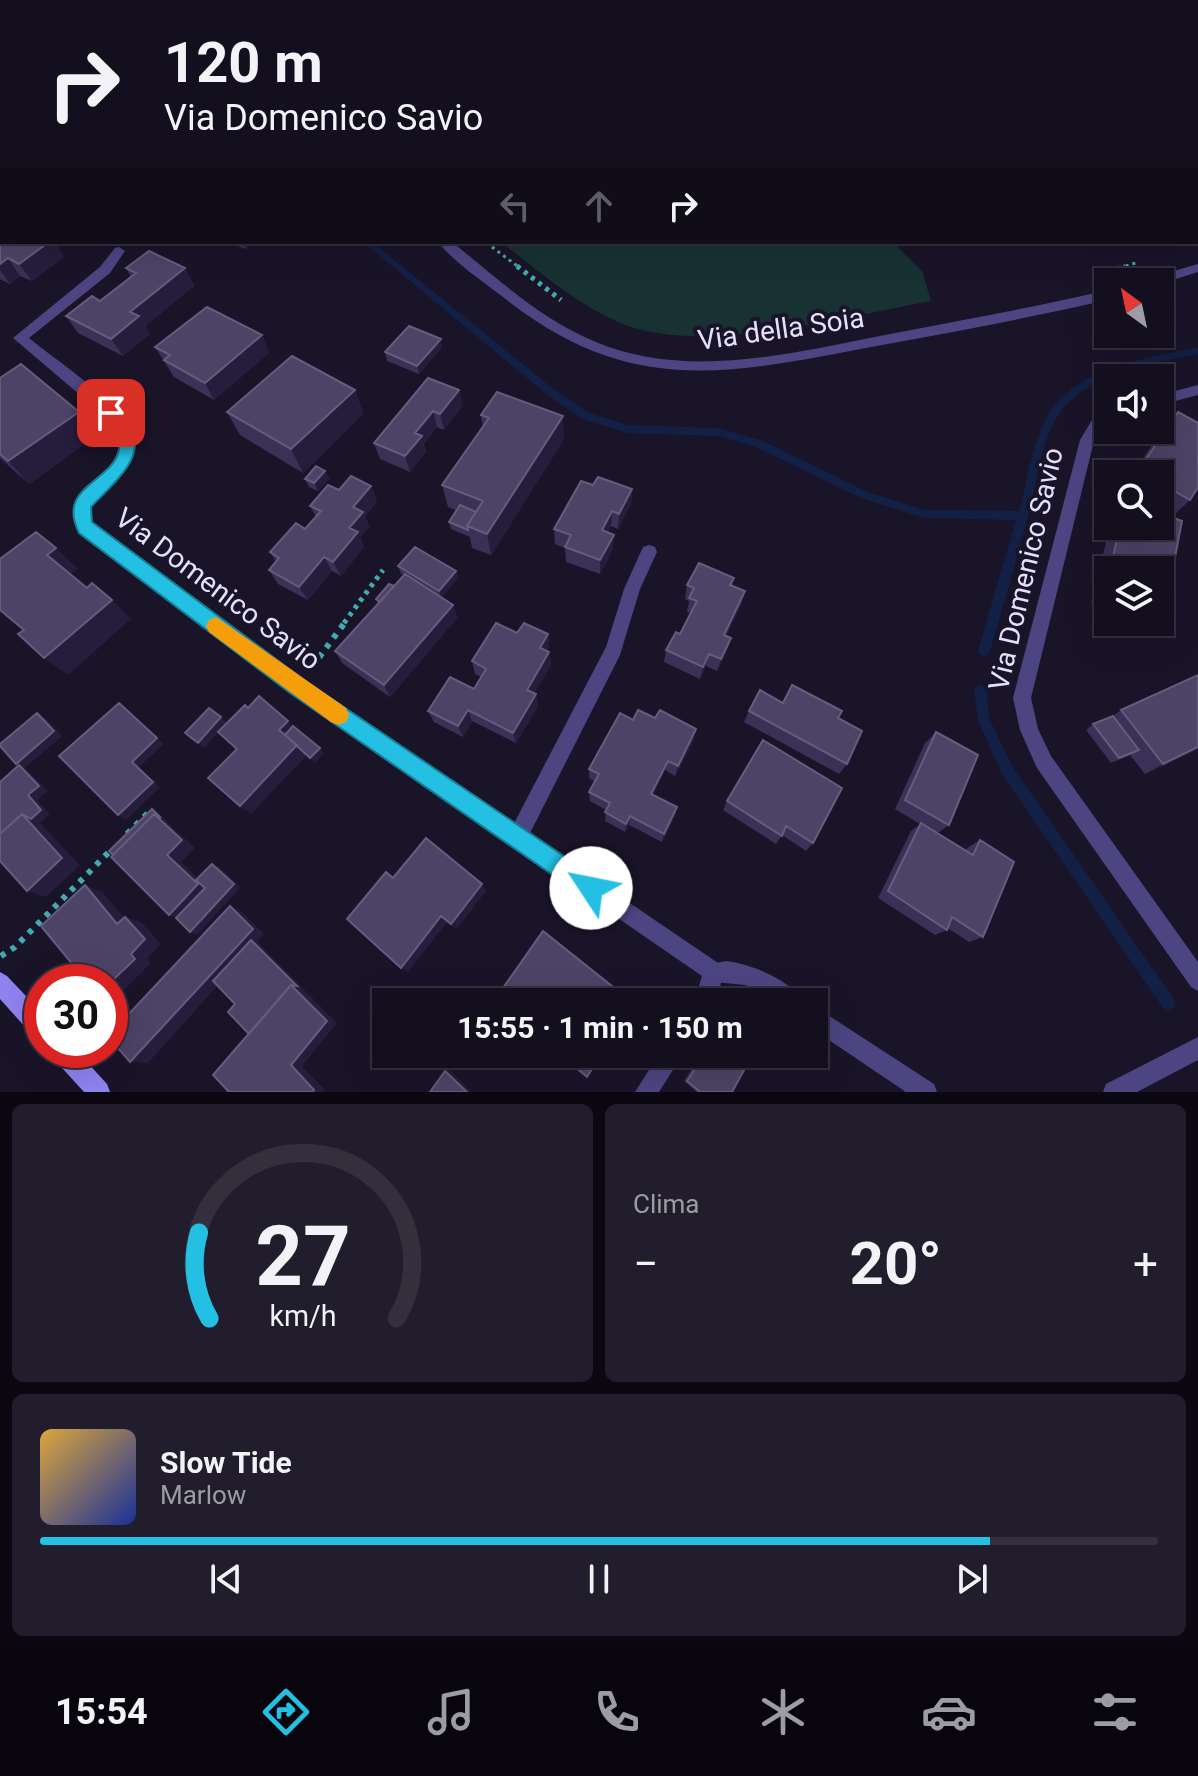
<!DOCTYPE html>
<html lang="it">
<head>
<meta charset="utf-8">
<style>
	body { margin:0; font-family:Roboto,sans-serif; background:#211d2c; color:#f1f3f6; height:100vh; display:flex; flex-direction:column; font-size:30px; white-space:nowrap }
	* { box-sizing:border-box; margin:0 }
	p { font-size:26px; color:#9d9ca4 }
	.icon { flex:none; width:44px; height:44px; fill:none; stroke:currentColor; stroke-width:2; stroke-linecap:round; stroke-linejoin:round }
	.map { position:relative; height:1092px; overflow:hidden }
	.sheet { display:flex; flex-direction:column; gap:12px; padding:12px; background:#0b0811; flex:1 }
	.sheet>* { flex:none }
	.top-card { position:absolute; left:0px; top:0px; width:1198px; height:244px; box-shadow:0 8px 32px #0002,0 0 0 2px #332f3d; background:#140f1f; color:#f1f3f6; overflow:hidden }
	.needle { width:52px; rotate:327deg }
	.controls { position:absolute; left:1094px; top:268px; display:grid; gap:16px }
	.controls a { display:grid; place-items:center; width:80px; height:80px; border-radius:0px; background:#140f1f; box-shadow:0 8px 32px #0002,0 0 0 2px #332f3d; font-size:40px }
	.speed { position:absolute; left:24px; top:964px; display:flex; gap:16px; font-size:40px; font-weight:700; text-align:center }
	.speed>* { display:grid; place-content:center; width:104px; height:104px; border-radius:50%; background:#140f1f; box-shadow:0 8px 32px #0002,0 0 0 2px #332f3d; line-height:1 }
	.speed .limit { border:12px solid #d22; background:#fff; color:#111 }
	.pin { position:absolute; display:grid; place-items:center; width:68px; height:68px; color:#fff; margin:-34px; border-radius:16px; box-shadow:0 4px 12px #0006 }
	.me { position:absolute; width:88px; margin:-44px; rotate:304deg; stroke-linejoin:round; filter:drop-shadow(0 0 6px #0008) }
	.turn { display:flex; align-items:center; gap:28px; height:168px; padding:0 32px; font-size:36px }
	.turn .icon { width:104px; height:104px; stroke-width:2.5 }
	.turn b { display:block; font-size:56px; line-height:68px }
	.lanes { display:flex; align-items:center; height:76px; padding:0 32px; background:#0003; justify-content:center; gap:40px; direction:ltr }
	.lanes .off { opacity:.35 }
	.big { font-size:60px; font-weight:700; line-height:1.1 }
	.sheet .tile { flex:1; display:flex; flex-direction:column; justify-content:center; gap:12px; min-width:0; padding:0 28px; border-radius:12px; background:#211d2c }
	.sheet .dial { align-items:center; gap:0 }
	.dial svg { height:208px; overflow:visible; fill:none; stroke:#332f3d; stroke-width:7; stroke-linecap:round; text-anchor:middle }
	.dial text { fill:#f1f3f6; stroke:none }
	.song { display:flex; align-items:center; gap:24px }
	.cover { width:96px; height:96px; border-radius:12px; background:linear-gradient(135deg,hsl(40 70% 55%),hsl(230 70% 35%)) }
	.played { height:8px; border-radius:4px; background:linear-gradient(90deg,#24c0e4 85%,#332f3d 85%) }
	.keys { display:flex; justify-content:space-around; direction:ltr }
	.heat { display:flex; justify-content:space-between; align-items:center; font-size:44px; direction:ltr }
	.sheet .tiles { flex:1; display:grid; gap:12px; grid-template-columns:1fr 1fr }
	.tile:last-child { grid-column:span 2 }
	.trip { position:absolute; left:372px; top:988px; width:456px; height:80px; border-radius:0px; background:#140f1f; box-shadow:0 8px 32px #0002,0 0 0 2px #332f3d; font-weight:700; line-height:80px; text-align:center }
	.tab-bar { display:flex; height:128px; justify-content:space-around; align-items:center; background:#08060c; color:#9d9ca4 }
	.tab-bar .icon { width:56px; height:56px }
	.tab-bar .current { color:#24c0e4 }
	.tab-bar b { font-size:36px; color:#f1f3f6 }
	.map>svg:first-child { display:block }
	.green { fill:#183133 }
	.lines { fill:none; stroke-linecap:round; stroke-linejoin:round }
	.stream { fill:#122045; fill-rule:evenodd }
	.path-far2 { stroke:#41acaf; stroke-width:3; stroke-dasharray:3 4; stroke-linecap:butt }
	.path-far1 { stroke:#41acaf; stroke-width:5; stroke-dasharray:4 5; stroke-linecap:butt }
	.path { stroke:#41acaf; stroke-width:6; stroke-dasharray:5 7; stroke-linecap:butt }
	.lane { fill:#4d4582; fill-rule:evenodd }
	.street { fill:#4d4582; fill-rule:evenodd }
	.secondary { fill:#8f83f0; fill-rule:evenodd }
	.wall { fill:#3b3055 }
	.shaded-wall { fill:#261d3c }
	.building { fill:#4d4366; stroke:#655c7e; stroke-width:2 }
	.route { fill:#24c0e4; stroke:#177d94; stroke-width:2 }
	.slow { fill:#f59e0b }
	.labels { text-anchor:middle; dominant-baseline:central; stroke-width:8; stroke-linejoin:round; paint-order:stroke }
	.street-label { font-size:28px; fill:#e6e1fb; stroke:#1a1429 }
</style>
</head>
<body>
<div class="map">
<svg width="1198" height="1092" viewBox="0 0 1198 1092">
	<rect width="100%" height="100%" fill="#1a1429"/>
	<path class="green" d="M501 242H893L922 271 931 301C848 316 701 356 623 324 577 305 540 272 501 242Z"/>
	<g class="lines">
		<path class="stream" d="M363 242H372L551 387 589 413 628 425 719 428 763 441 868 492 925 510 1019 511C1027 482 1031 450 1044 423 1067 369 1147 357 1198 348V354C1154 363 1102 370 1068 403 1041 429 1038 481 1028 516 1016 561 1003 606 990 651L988 655 984 656 980 655 978 651 1016 520 925 518 861 498 756 447 719 436 628 433 582 419 545 393Z
			M980 685 984 687 986 691 990 720 1012 766 1173 998 1175 1003 1173 1008 1168 1010 1163 1008 1002 774 978 720 974 691 976 687Z"/>
		<path class="path-far2" d="M419 2 424 0
			M492 247 520 268
			M1119 268 1139 262"/>
		<path class="path-far1" d="M517 266 561 300
			M1107 272 1125 266
			M344 623 383 570"/>
		<path class="path" d="M312 667 346 621
			M127 834 150 811
			M1 956 15 947 112 849"/>
		<path class="lane" d="M0 60H2V66H0Z
			M1198 385V395L1160 405V395Z
			M1108 410V424L1094 441 1031 698 1038 729 1051 756 1198 962V991L1191 987 1037 768 1020 730 1013 698 1080 440 1092 420Z
			M649 545 655 547 657 552 640 589 620 655 524 845 517 848 510 845 507 838 510 831 606 647 624 589 643 547Z
			M726 961C748 963 793 980 802 1002H773L745 985 714 982 707 979 704 972 707 965Z
			M814 1006 934 1084 937 1092H906L814 1030Z
			M1198 1037V1060L1137 1092H1103L1106 1084Z"/>
		<path class="street" d="M438 242H452C497 278 541 320 596 342 693 383 807 349 906 331 973 318 1041 306 1108 290V300C1033 317 958 331 882 345 732 373 632 400 503 297 481 280 455 263 438 242Z
			M119 247 125 251 110 273 29 338C57 361 120 402 133 435 149 474 80 488 92 524L303 681 721 965 724 972 716 1002H694L702 976 291 693 80 533C58 484 118 484 120 438L106 417 13 338 100 267 115 248Z
			M1198 264V272L1160 284 1145 282 1146 279Z
			M659 1054H683L659 1092H635Z"/>
		<path class="secondary" d="M0 972 7 976 42 1013V1040L34 1037 0 999Z
			M50 1050H76L107 1084 110 1092H84L53 1058Z"/>
	</g>
	<path class="wall" d="M0 233 2 242H56L57 243 56 245 64 257 32 281 20 276 10 284 0 279Z
		M226 242H253L246 249Z
		M126 268H185L194 286 145 326 150 334 123 356 78 333 66 316 100 301 131 277Z
		M262 335 269 353 214 400 174 377 155 347Z
		M442 347 419 374 387 361 385 352Z
		M0 378 79 412 97 435 29 484 0 458Z
		M355 390 363 414 303 473 240 435 227 412Z
		M459 390 462 406 444 430 437 427 424 444 426 452 410 472 380 459 374 443Z
		M1178 412 1190 500 1174 515 1160 507V474H1132L1164 428Z
		M481 415 564 439 491 555 472 548 470 537 451 529 449 522 457 511 448 507 442 485 483 427Z
		M325 471 329 479 318 491 309 487 305 479Z
		M593 485 632 489 631 504 618 529 611 526 608 532 613 549 600 574 566 562 565 548 555 544 554 529Z
		M371 486 377 502 365 516 369 527 360 537 364 547 341 576 332 571 308 600 278 584 269 570 276 562 270 552 305 529 316 517 310 506 339 490Z
		M1110 526H1160L1168 594 1160 601V570H1108V611L1091 604Z
		M398 566 456 571 458 578 441 597 453 605 457 618 390 697 342 663 335 651 378 604 376 599 394 586 404 575 401 574Z
		M734 578 732 586 745 591 741 605 726 636 727 651 717 671 706 666 700 679 664 662 666 650 680 634 690 613 687 612 689 601 685 599 687 585Z
		M517 633 548 634 549 647 547 651 549 652 551 665 534 693 538 706 516 743 472 721 463 737 434 722 428 711 474 689 481 677 475 674 472 661Z
		M783 703 838 718 847 764 839 774 744 722 749 711Z
		M1121 710 1198 749 1145 774 1130 755 1111 763 1086 730 1093 724 1113 716Z
		M655 718 696 729 694 740 675 776 665 770 653 795 677 807 675 816 662 842 629 825 625 832 605 821 606 810 590 801 589 792 595 782 589 778V769L633 720Z
		M936 732 949 825 938 833 966 850 967 848 980 840 983 937 969 942 948 928 947 930 935 935 878 898 911 831 920 824 895 809 925 743Z
		M842 788 813 843 806 851 782 835 776 844 723 810 727 801Z
		M701 1054H753L732 1092H697L684 1081Z"/>
	<path class="shaded-wall" d="M362 0H417L412 2H356Z
		M0 132 2 135V148L0 149Z
		M43 242H56L57 243 56 245 64 257 32 281 19 264Z
		M243 242H253L246 249Z
		M8 258 20 276 10 284 0 270V264Z
		M185 268 194 286 145 326 150 334 123 356 111 339 130 312Z
		M262 335 269 353 214 400 205 383Z
		M441 339 442 347 419 374 417 366Z
		M355 390 363 414 303 473 291 449Z
		M459 390 462 406 444 430 440 414Z
		M433 411 437 427 424 444 426 452 410 472 405 456 415 433Z
		M79 412 97 435 29 484 8 461Z
		M563 416 564 439 491 555 487 534Z
		M325 471 329 479 318 491 314 483Z
		M371 486 377 502 365 516 369 527 360 537 364 547 341 576 333 562 353 507Z
		M632 489 631 504 618 529 619 514Z
		M612 511 611 526 602 545V530Z
		M614 535 613 549 600 574V560Z
		M56 548 78 569 69 576 47 555Z
		M324 557 332 571 308 600 299 587Z
		M456 571 458 578 441 598 439 591Z
		M745 591 741 605 720 648 724 635Z
		M112 600 131 619 68 675 44 658Z
		M453 605 457 618 390 697 384 685Z
		M548 634 549 647 541 660 540 648Z
		M731 638 727 651 717 671 721 659Z
		M549 652 551 665 529 702 527 690Z
		M709 654 706 666 700 679 703 667Z
		M536 694 538 706 516 743 513 733Z
		M119 703 164 744 139 767 160 787 126 820 118 815 132 762Z
		M468 710 472 721 463 737 458 726Z
		M37 713 46 719 62 736 25 768 48 791 37 800 50 814 40 823 80 865 46 897 27 891 22 814 28 795 20 766 16 764Z
		M221 717 227 723 204 748 198 743Z
		M288 721 297 732 290 740 279 730Z
		M696 729 694 740 675 776 678 766Z
		M297 745 306 756 251 814 240 806Z
		M1198 747V749L1145 774 1163 764Z
		M320 748 324 753 315 763 310 758Z
		M668 761 665 770 649 803 651 794Z
		M677 807 675 816 662 842 664 834Z
		M152 809 159 814 195 848 181 862 211 891 183 921 169 915 167 855 127 864Z
		M630 816 629 825 625 832 626 824Z
		M212 864 219 867 241 887 197 935 190 932Z
		M482 884 486 891 456 930 451 924Z
		M85 885 102 892 134 929 117 924Z
		M230 906 242 912 264 934 257 942 337 1023 302 1066 325 1090 323 1092H313L291 1065 299 992 255 944 148 1063 130 1062Z
		M441 916 447 922 408 972 401 968Z
		M125 917 141 922 161 944 147 958 151 963 116 998 110 997V983L131 954Z
		M445 1071H451L472 1092H467Z"/>
	<path class="building" d="M96 0H128L131 2H91Z
		M261 0H362L356 2H255Z
		M2 232V242H49L19 264 8 258 0 264V233Z
		M149 251 185 268 130 312 139 316 111 339 66 316 92 296 100 301 136 273 126 268Z
		M207 307 262 335 205 383 164 360 170 355 155 347Z
		M409 326 441 339 417 366 385 352Z
		M292 356 355 390 291 449 227 412Z
		M21 364 79 412 8 461 0 454V378Z
		M428 378 459 390 440 414 433 411 415 433 422 436 405 456 374 443Z
		M497 392 563 416 487 534 467 526 483 501 442 485 489 418 481 415Z
		M1178 412 1198 423V487L1190 500 1160 483V474H1143L1138 471Z
		M316 466 325 471 314 483 305 479Z
		M351 476 371 486 353 507 363 512 349 528 358 532 333 562 324 557 299 587 269 570 279 558 270 552 296 523 305 529 321 511 310 506 328 485 339 490Z
		M598 477 632 489 619 514 612 511 602 530 614 535 600 560 565 547 571 535 554 529 581 481 593 485Z
		M460 505 476 512 467 526 468 530 449 522Z
		M1160 513 1182 521 1168 594 1160 591V570H1110L1120 526H1160Z
		M36 532 56 548 47 555 87 588 92 583 112 600 44 658 18 634 24 630 0 610V559Z
		M415 547 456 571 439 591 398 566Z
		M699 563 734 578 730 585 745 591 724 635 731 638 721 659 709 654 703 667 666 650 676 632 680 634 697 601 689 598 694 588 687 585Z
		M405 574 453 605 384 685 335 651Z
		M1103 579 1108 581V601L1098 597Z
		M389 584 394 586 380 602 376 599Z
		M496 623 517 633 524 623 548 634 540 648 549 652 527 690 536 694 513 733 468 710 458 726 428 711 450 677 474 689 486 669 472 661Z
		M1198 675V747L1163 764 1121 710Z
		M792 685 842 711 838 718 862 731 847 764 749 711 760 690 783 703Z
		M259 696 288 721 279 730 297 745 240 806 208 778 237 749 218 732 245 705 248 708Z
		M119 703 157 738 132 762 153 782 118 815 59 756Z
		M209 708 221 717 198 743 185 733Z
		M638 710 655 718 660 710 696 729 678 766 668 761 651 794 677 807 664 834 630 816 626 824 605 812 610 803 589 792 599 774 589 769 620 713 633 720Z
		M37 713 54 731 16 764 0 746V744Z
		M1113 716 1139 750 1119 758 1093 724Z
		M293 726 320 748 310 758 285 735Z
		M936 732 978 755 949 825 905 800Z
		M763 740 842 788 813 843 786 826 782 836 727 801Z
		M19 765 39 786 28 795 41 810 31 819 22 814 0 834V782Z
		M152 809 161 818 154 814 113 855 109 851Z
		M22 814 62 858 27 891 0 861V834Z
		M154 814 182 840 167 855 198 884 169 915 111 857Z
		M921 823 973 855 980 840 1014 862 983 937 952 917 947 930 888 891Z
		M426 838 482 884 451 924 441 916 401 968 347 919 386 872 393 878Z
		M212 864 234 884 190 932 176 918 205 888 196 880Z
		M85 885 117 924 125 917 145 939 131 954 135 959 110 983V982H87L41 926Z
		M230 906 253 929 130 1062 110 1039V1034Z
		M543 931 632 1002H500L496 998Z
		M251 940 297 986 291 985 249 1034 228 1012 235 1004 213 981Z
		M291 985 327 1021 291 1065 314 1090 313 1092H229L213 1075Z
		M560 1054H601L587 1077Z
		M705 1054H753L732 1092H700L687 1081Z
		M445 1071 467 1092H430Z"/>
	<path class="route" d="M111 407C119 410 122 417 128 424 151 456 111 485 91 507L92 522 304 680 599 880 602 888 599 896 591 900 583 896 290 693 79 533C53 481 125 482 119 440 117 431 107 421 102 413Z"/>
	<path class="slow" d="M216 617 346 708 349 715 346 722 338 725 331 722 209 632 206 626 209 620Z"/>
	<g class="labels">
		<g class="street-label">
			<text transform="translate(781 329) rotate(-8)">Via della Soia</text>
			<text transform="translate(1026 569) rotate(-77)">Via Domenico Savio</text>
			<text transform="translate(218 589) rotate(37)">Via Domenico Savio</text>
		</g>
	</g>
</svg>
<div class="controls">
<a><svg class="needle" viewBox="-14 -14 28 28"><path d="M0-13l5 13h-10z" fill="#e53935"/><path d="M0 13l5-13h-10z" fill="#9d9ca4"/></svg></a>
<a><svg class="icon" aria-label="sound" viewBox="0 0 24 24"><path d="M4 9h4l5-4v14l-5-4H4zM17 9q2 3 0 6"/></svg></a>
<a><svg class="icon" aria-label="search" viewBox="0 0 24 24"><circle cx="10" cy="10" r="6"/><path d="M15 15l6 6"/></svg></a>
<a><svg class="icon" aria-label="layers" viewBox="0 0 24 24"><path d="M12 4l9 5-9 5-9-5zM3 14l9 5 9-5"/></svg></a>
</div>
<div class="speed"><div class="limit">30</div></div>
<div class="pin" style="left:111px;top:413px;background:#d93025"><svg class="icon" aria-label="arrive" viewBox="0 0 24 24"><path d="M6 21V4h12l-3 4 3 4H6"/></svg></div>
<svg class="me" style="left:591px;top:888px" viewBox="-20 -20 40 40"><circle r="19" fill="#fff"/><path d="M0-13L10 11 0 6-10 11z" fill="#24c0e4"/></svg>
<div class="trip">15:55 · 1 min · 150 m</div>
<div class="top-card">
<div class="turn"><svg class="icon" aria-label="right" viewBox="0 0 24 24"><path d="M7 20v-9h11M14 6l5 5-5 5"/></svg><div><b>120 m</b>Via Domenico Savio</div></div>
<div class="lanes"><svg class="icon off" aria-label="left" viewBox="0 0 24 24"><path d="M17 20v-9H6M10 6l-5 5 5 5"/></svg><svg class="icon off" aria-label="ahead" viewBox="0 0 24 24"><path d="M12 20V5M6 11l6-6 6 6"/></svg><svg class="icon" aria-label="right" viewBox="0 0 24 24"><path d="M7 20v-9h11M14 6l5 5-5 5"/></svg></div>
</div>
</div>
<section class="sheet">
<div class="tiles">
<div class="tile dial"><svg viewBox="0 0 100 80">
<path d="M14 69A42 42 0 1 1 86 69"/>
<path d="M14 69A42 42 0 0 1 10 36" stroke="#24c0e4"/>
<text x="50" y="56" font-size="32" font-weight="700">27</text>
<text x="50" y="72" font-size="11">km/h</text>
</svg></div>
<div class="tile"><p>Clima</p>
<div class="heat"><a>−</a><b class="big">20°</b><a>+</a></div>
</div>
<div class="tile">
<div class="song"><i class="cover"></i><div><b>Slow Tide</b><p>Marlow</p></div></div>
<div class="played"></div>
<div class="keys"><svg class="icon" aria-label="previous" viewBox="0 0 24 24"><path d="M18 5L8 12l10 7zM5 5v14"/></svg><svg class="icon" aria-label="pause" viewBox="0 0 24 24"><path d="M8 5v14M16 5v14"/></svg><svg class="icon" aria-label="next" viewBox="0 0 24 24"><path d="M6 5l10 7-10 7zM19 5v14"/></svg></div>
</div>
</div>
</section>
<nav class="tab-bar">
<b>15:54</b>
<svg class="icon current" aria-label="directions" viewBox="0 0 24 24"><path d="M12 3l9 9-9 9-9-9zM9 14v-3h6M13 9l2 2-2 2"/></svg>
<svg class="icon" aria-label="music" viewBox="0 0 24 24"><path d="M9 18V5l10-2v13"/><circle cx="6" cy="18" r="3"/><circle cx="16" cy="16" r="3"/></svg>
<svg class="icon" aria-label="phone" viewBox="0 0 24 24"><path d="M5 4h4l2 5-3 2q2 4 5 5l2-3 5 2v4C11 20 4 13 5 4z"/></svg>
<svg class="icon" aria-label="climate" viewBox="0 0 24 24"><path d="M12 3v18M4 7l16 10M4 17L20 7"/></svg>
<svg class="icon" aria-label="car" viewBox="0 0 24 24"><path d="M5 17H2v-5l4-1 3-4h7l3 4 3 1v5h-3M9 17h6M6 11h13"/><circle cx="7" cy="17" r="2"/><circle cx="17" cy="17" r="2"/></svg>
<svg class="icon" aria-label="filters" viewBox="0 0 24 24"><path d="M4 7h16M4 17h16"/><circle cx="9" cy="7" r="2"/><circle cx="15" cy="17" r="2"/></svg>
</nav>
</body>
</html>
